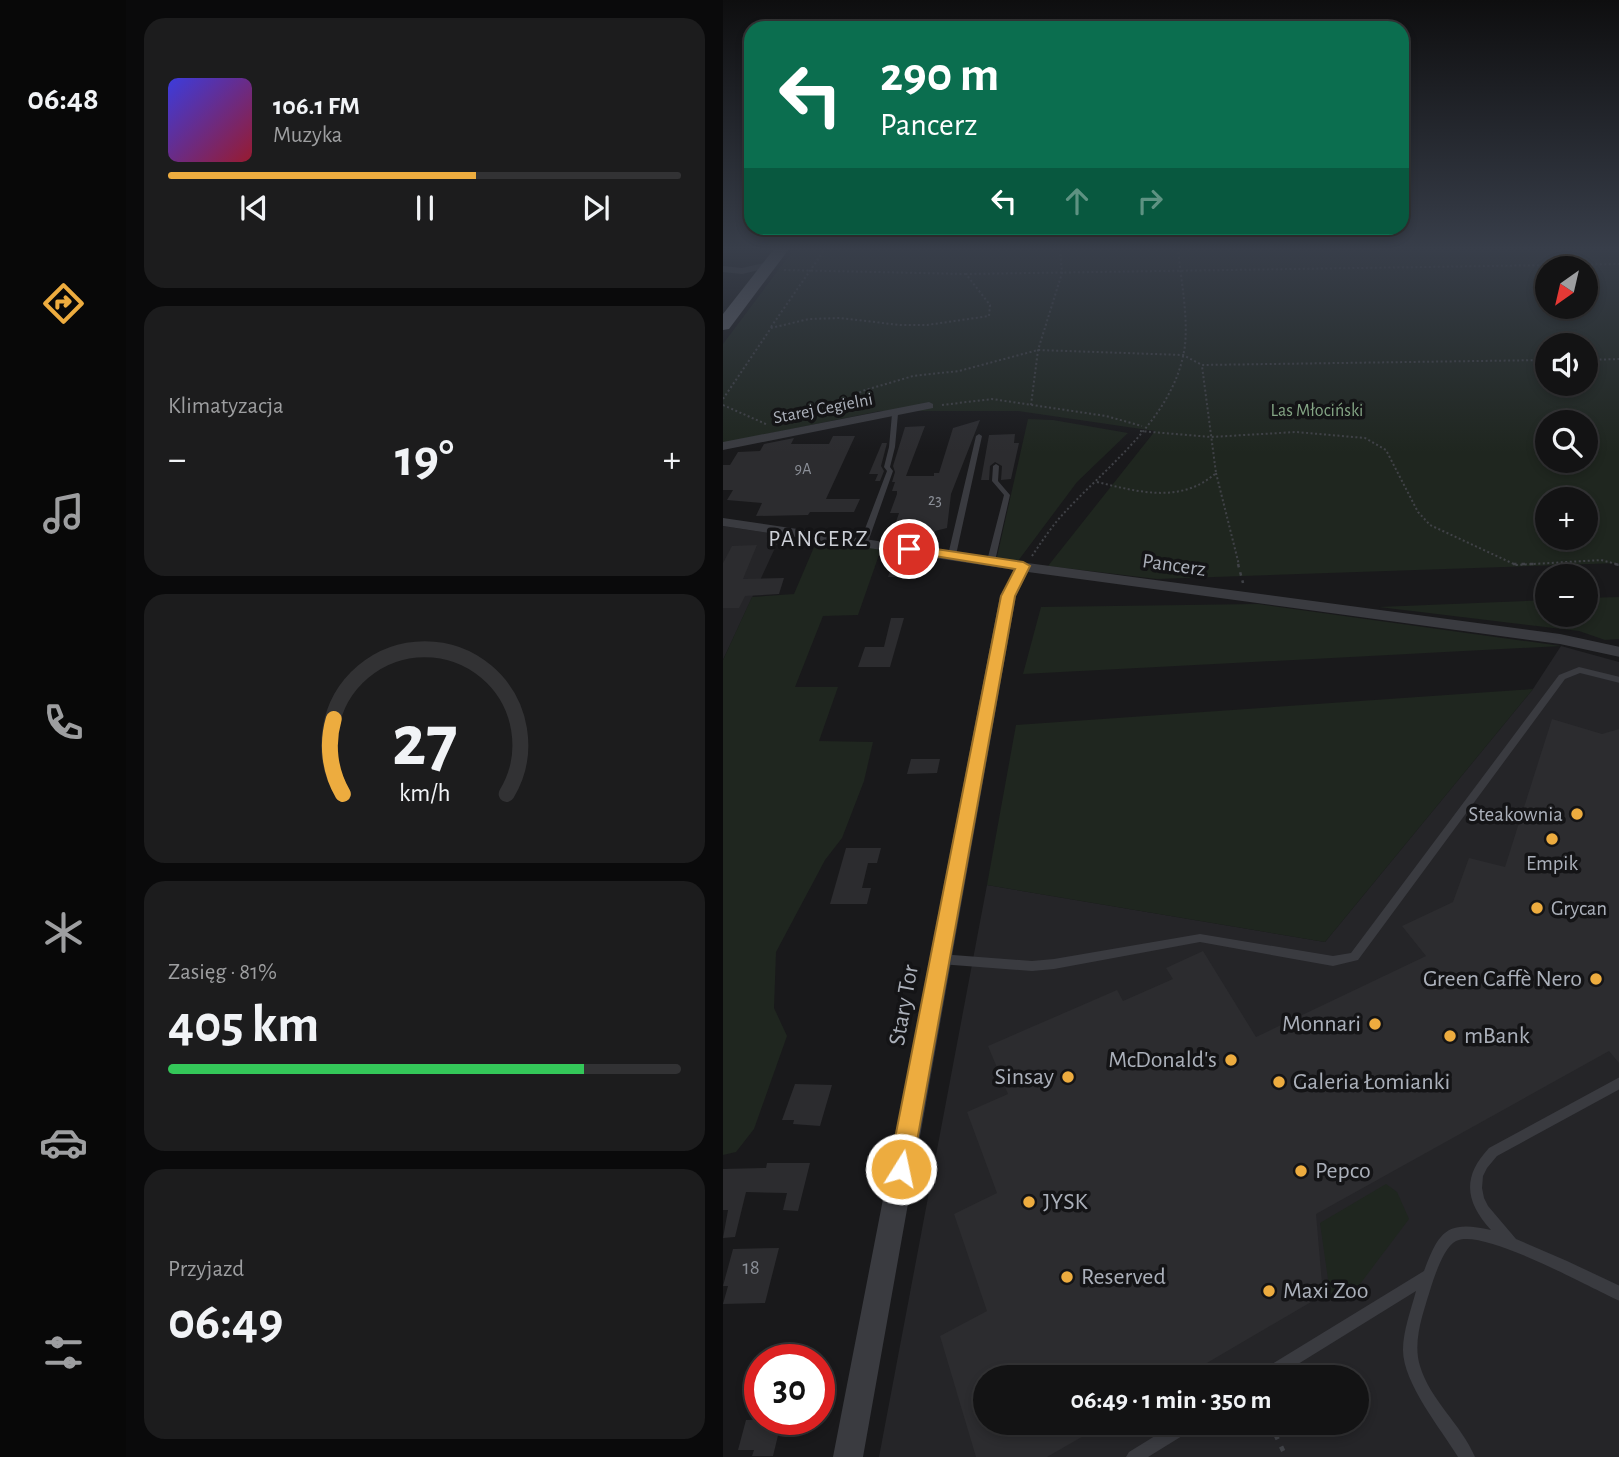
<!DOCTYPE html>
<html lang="pl">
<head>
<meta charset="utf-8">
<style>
	body { margin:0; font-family:"Alegreya Sans",sans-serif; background:#1c1c1d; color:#f1f3f6; height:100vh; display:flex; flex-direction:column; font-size:26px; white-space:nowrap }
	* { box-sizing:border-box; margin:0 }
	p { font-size:23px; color:#9d9ea0 }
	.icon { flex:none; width:38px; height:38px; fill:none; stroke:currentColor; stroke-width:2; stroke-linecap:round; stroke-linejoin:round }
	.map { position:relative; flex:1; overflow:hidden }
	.sheet { display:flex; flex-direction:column; gap:18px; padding:18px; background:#0a0a0b; width:597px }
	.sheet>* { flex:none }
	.guide { position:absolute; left:21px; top:21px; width:665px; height:214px; border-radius:21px; box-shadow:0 4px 10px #0003,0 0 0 2px #323234; background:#0b6e4f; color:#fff; overflow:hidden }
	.needle { width:46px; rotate:214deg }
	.controls { position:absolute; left:812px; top:256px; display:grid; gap:14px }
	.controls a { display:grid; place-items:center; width:63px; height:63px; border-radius:50%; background:#131314; box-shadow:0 4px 10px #0003,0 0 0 2px #323234; font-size:35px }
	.speed { position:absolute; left:21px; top:1344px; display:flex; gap:14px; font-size:35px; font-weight:700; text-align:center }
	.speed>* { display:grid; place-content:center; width:91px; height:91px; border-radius:50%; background:#131314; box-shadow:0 4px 10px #0003,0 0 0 2px #323234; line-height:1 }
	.speed .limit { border:10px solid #d22; background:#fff; color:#111 }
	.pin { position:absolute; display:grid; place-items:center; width:60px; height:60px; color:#fff; margin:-30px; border:4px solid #fff; border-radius:50%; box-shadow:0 2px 7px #0007 }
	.me { position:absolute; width:77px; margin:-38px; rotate:10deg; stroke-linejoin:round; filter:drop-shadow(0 0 5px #0008) }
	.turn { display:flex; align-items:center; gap:24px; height:147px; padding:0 21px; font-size:32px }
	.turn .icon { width:91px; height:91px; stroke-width:2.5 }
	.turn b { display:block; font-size:49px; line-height:60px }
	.lanes { display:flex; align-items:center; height:66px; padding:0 21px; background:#0003; justify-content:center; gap:35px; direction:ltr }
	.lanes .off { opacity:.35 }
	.big { font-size:52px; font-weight:700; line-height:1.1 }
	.sheet .tile { flex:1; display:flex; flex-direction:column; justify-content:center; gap:10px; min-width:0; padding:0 24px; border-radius:21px; background:#1c1c1d }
	.sheet .dial { align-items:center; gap:0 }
	.dial svg { height:182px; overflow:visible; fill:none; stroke:#323234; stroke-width:7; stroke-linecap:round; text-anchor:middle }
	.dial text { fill:#f1f3f6; stroke:none }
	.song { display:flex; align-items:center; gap:21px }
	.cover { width:84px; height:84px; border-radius:10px; background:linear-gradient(135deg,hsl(240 70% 55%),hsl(350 70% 35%)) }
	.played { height:7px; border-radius:4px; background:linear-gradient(90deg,#edac3f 60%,#323234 60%) }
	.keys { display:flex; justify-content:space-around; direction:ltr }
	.heat { display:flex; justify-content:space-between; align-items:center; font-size:38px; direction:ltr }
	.charge { height:10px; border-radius:5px; background:linear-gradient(90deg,#34c759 81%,#323234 0) }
	.trip { position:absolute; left:250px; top:1365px; width:396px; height:70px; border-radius:35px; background:#131314; box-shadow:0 4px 10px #0003,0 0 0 2px #323234; font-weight:700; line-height:70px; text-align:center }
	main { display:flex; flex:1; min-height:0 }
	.dock { display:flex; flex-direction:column; width:126px; justify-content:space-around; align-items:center; background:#080808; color:#9d9ea0 }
	.dock .icon { width:49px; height:49px }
	.dock .on { color:#edac3f }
	.dock b { font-size:32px; color:#f1f3f6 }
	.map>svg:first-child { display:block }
	.built { fill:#252528; fill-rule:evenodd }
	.green { fill:#1f261f; fill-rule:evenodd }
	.building { fill:#2c2c2f }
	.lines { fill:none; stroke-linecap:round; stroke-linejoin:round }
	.path-far2 { stroke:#404247; stroke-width:2; stroke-dasharray:2 2.5; stroke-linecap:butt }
	.path-far1 { stroke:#404247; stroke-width:2.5; stroke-dasharray:3.5 5; stroke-linecap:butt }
	.path { stroke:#404247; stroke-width:4.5; stroke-dasharray:5 8; stroke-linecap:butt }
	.service { fill:#3a3b40; fill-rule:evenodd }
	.minor { fill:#3a3b40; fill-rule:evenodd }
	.trunk { fill:#5e6068; fill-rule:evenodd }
	.route { fill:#edac3f; stroke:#9a7029; stroke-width:2 }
	.poi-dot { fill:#edac3f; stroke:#141416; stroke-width:2.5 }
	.labels { text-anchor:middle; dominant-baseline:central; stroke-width:7; stroke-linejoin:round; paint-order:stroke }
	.far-number-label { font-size:16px; fill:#8a8e96 }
	.far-street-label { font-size:18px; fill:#abb0ba; stroke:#141416 }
	.far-park-label { font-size:18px; fill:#83a484; stroke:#141416 }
	.street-label { font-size:21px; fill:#abb0ba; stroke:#141416 }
	.poi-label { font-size:21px; fill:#abb0ba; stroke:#141416; text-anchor:end }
	.near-number-label { font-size:21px; fill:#8a8e96 }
	.neighbourhood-label { font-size:23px; letter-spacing:2px; fill:#cccfd6; stroke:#141416 }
	.near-poi-label { font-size:24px; fill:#abb0ba; stroke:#141416; text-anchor:start }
	.near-street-label { font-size:24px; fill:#abb0ba; stroke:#141416 }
</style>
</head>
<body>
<main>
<nav class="dock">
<b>06:48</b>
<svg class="icon on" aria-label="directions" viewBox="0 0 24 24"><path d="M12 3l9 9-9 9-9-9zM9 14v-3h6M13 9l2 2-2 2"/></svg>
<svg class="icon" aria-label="music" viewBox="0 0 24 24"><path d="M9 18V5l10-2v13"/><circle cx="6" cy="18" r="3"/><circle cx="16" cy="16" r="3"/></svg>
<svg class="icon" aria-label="phone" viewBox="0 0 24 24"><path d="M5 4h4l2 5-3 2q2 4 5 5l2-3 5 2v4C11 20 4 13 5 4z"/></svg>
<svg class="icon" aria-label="climate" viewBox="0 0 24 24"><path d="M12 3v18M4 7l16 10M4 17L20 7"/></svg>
<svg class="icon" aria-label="car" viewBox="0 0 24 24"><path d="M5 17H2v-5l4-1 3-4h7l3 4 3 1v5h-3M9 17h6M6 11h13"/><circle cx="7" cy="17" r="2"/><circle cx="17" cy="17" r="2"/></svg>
<svg class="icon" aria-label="filters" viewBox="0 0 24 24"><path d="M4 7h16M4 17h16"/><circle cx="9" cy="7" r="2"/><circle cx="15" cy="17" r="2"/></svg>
</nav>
<section class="sheet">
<div class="tile">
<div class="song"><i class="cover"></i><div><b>106.1 FM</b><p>Muzyka</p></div></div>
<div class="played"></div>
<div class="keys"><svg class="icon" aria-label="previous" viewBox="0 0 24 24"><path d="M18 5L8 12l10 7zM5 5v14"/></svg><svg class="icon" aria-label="pause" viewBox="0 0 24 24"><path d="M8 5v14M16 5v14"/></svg><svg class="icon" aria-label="next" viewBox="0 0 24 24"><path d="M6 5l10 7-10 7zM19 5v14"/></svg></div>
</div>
<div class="tile"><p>Klimatyzacja</p>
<div class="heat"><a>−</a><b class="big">19°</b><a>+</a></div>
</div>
<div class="tile dial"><svg viewBox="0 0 100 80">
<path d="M14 69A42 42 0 1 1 86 69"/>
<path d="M14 69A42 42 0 0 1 10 36" stroke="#edac3f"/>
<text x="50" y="56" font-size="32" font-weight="700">27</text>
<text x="50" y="72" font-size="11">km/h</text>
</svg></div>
<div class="tile"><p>Zasięg · 81%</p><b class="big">405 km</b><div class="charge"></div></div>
<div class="tile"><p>Przyjazd</p><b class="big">06:49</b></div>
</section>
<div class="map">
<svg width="897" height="1457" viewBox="0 0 897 1457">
	<rect width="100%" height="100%" fill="#19191b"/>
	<path class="built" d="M0 526 58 535 0 660Z
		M838 646 896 662V1457H156L264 885 602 942 810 689ZM262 1377H634V1423H262Z"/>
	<path class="green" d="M71 249H896V563L434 579 325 566 432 431 295 411H157L0 443V344ZM824 268H863V306H824ZM824 345H863V383H824ZM824 422H863V460H824ZM824 499H863V537H824Z
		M305 419 330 420 405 433 354 482 295 561 274 557Z
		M94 540 153 548 157 552 135 615 100 616 72 687H115L96 741 150 742 141 781 119 838 102 860 53 952 51 1008 64 1036 31 1129 13 1152 0 1155V660L29 597 71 594Z
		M896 597V639L882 640 856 631 656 607 824 600V614H863V598Z
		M535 604 838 646 300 674 318 607Z
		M810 689 602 942 264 885 293 725Z
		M663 1184 674 1192 686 1219 634 1288 608 1300 597 1223Z"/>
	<path class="building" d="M257 420 228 494 224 528 212 531 211 537H193L196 527 171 528 176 513H167L174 494V491H169L172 482H169L172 472 170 466 182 427 202 426 183 476H211V473H216L230 428Z
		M292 434 291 443H296L288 479 278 480 279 466 272 462 267 466 266 480H258L266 435Z
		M110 436H132L103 499H137L131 512H87L85 515 33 516 39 503 4 500 10 490H0V465H7L15 452 37 451 41 444 71 438 68 444H106Z
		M159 443H164L158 466 161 471 157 481H152L155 474H146Z
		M34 545 20 579 61 578 56 594 22 596 16 608H0V563L9 546Z
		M169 564H198L194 577H165Z
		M168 618H181L167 667H135L142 647H161Z
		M829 719 879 734 896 729V1063L886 1051 593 1214 600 1295 460 1377H262V1423H383L324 1457H253L217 1336 264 1311 231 1214 274 1193 244 1112 285 1094 265 1046 394 990 400 1001 450 979 443 968 480 951 533 1037 703 956 679 926 730 902 746 858 782 867Z
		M188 759H217L214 773 184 774Z
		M123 848H158L154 863H145L139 888H148L144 904H107Z
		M72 1084 109 1085 97 1126 70 1124 71 1120H59Z
		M44 1163H87L75 1211 60 1210 64 1193 23 1192 12 1237 0 1238 5 1210H0V1169L43 1168Z
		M56 1248 42 1303 0 1304 5 1286H0L10 1249Z
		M59 1419 50 1456H29L31 1450H15L23 1420Z"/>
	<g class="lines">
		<path class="path-far2" d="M61 270 243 274
			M48 327 102 249
			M863 360 897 359
			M0 399 48 328 86 319 117 318 177 325H204L266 316 267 305 243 274 897 264
			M0 405 45 425
			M219 405 269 399 383 416 419 426
			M308 405 315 350 339 273 337 249
			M106 412 139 391 190 376 236 371 315 350 460 355 479 365 824 360
			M417 431 488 437 573 432 642 438 663 450 695 512 707 525 793 565 878 560 897 565
			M493 473 516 565
			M374 482C416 492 458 504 493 473L479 366
			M309 556C319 541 329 526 341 513 386 464 453 416 462 345 465 314 458 281 455 249"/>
		<path class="path-far1" d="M515 564 520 583
			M790 564H815
			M892 564 897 565"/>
		<path class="path" d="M547 1423 563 1457"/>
		<path class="service" d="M172 412 175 414 172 447 167 467 170 471 145 542 141 544 137 542 164 471 161 467 166 447 169 414Z
			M256 434 259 436 233 555 229 557 225 555 253 436Z
			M273 464 276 466 275 481 287 495 272 561 268 563 264 561 281 495 269 481 270 466Z
			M856 667 897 677V683L857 673 842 679 635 960 610 966 477 942 331 969 309 971 217 964 213 962 212 959 213 956 217 954 309 961 331 959 477 934 610 956 628 953 836 675Z
			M897 1077V1089L774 1156 764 1168 760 1176 759 1188 761 1198 765 1206 793 1239 844 1261 897 1286V1301C867 1288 759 1227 733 1241 721 1247 712 1275 708 1287 701 1311 689 1341 697 1366 707 1400 738 1424 752 1457H735C718 1429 680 1383 680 1350 680 1331 688 1310 693 1291L554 1377H534L536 1372 701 1271C716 1231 724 1220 768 1230 742 1201 739 1177 766 1148Z
			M453 1423H475L472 1428 425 1457H403L406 1452Z"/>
		<path class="minor" d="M46 262 49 263V267L19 274 0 272V266L19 268Z
			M206 402 210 404V408L0 450V442Z
			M0 518 282 560 837 634 897 647V657L837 644 305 572 293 596 140 1457H110L277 596 292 570 0 526Z"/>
		<path class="trunk" d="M51 249H66L6 329 0 330V314Z"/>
	</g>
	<linearGradient id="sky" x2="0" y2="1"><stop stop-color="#0e0e0f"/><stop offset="0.55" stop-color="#383e4a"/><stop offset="1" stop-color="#383e4a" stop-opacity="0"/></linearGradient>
	<rect width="897" height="453" fill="url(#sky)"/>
	<path class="route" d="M186 545 300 562 307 566 292 596 189 1169 186 1177 178 1180 170 1177 166 1169 278 596 292 569 181 551 179 549Z"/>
	<g class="poi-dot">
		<circle cx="854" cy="814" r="7"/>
		<circle cx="829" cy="839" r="7"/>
		<circle cx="814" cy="908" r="7"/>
		<circle cx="873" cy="979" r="7"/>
		<circle cx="652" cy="1024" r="7"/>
		<circle cx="727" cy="1036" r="7"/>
		<circle cx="508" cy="1060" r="7"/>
		<circle cx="345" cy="1077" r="7"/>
		<circle cx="556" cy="1082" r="7"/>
		<circle cx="578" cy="1171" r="7"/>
		<circle cx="306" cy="1202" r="7"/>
		<circle cx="344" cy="1277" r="7"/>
		<circle cx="546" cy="1291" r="7"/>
	</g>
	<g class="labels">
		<g class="far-number-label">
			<text x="80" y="469">9A</text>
			<text x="212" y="500">23</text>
		</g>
		<g class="far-street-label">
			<text transform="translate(100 409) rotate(-11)">Starej Cegielni</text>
		</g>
		<g class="far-park-label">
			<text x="594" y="411">Las Młociński</text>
		</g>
		<g class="street-label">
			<text transform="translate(451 565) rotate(8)">Pancerz</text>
		</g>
		<g class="poi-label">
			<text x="840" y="814">Steakownia</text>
			<text x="829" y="863" text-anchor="middle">Empik</text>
			<text x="828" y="908" text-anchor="start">Grycan</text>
		</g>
		<g class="near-number-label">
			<text x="28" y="1267">18</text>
		</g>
		<g class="neighbourhood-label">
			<text x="96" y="539">PANCERZ</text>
		</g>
		<g class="near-poi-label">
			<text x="859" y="979" text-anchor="end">Green Caffè Nero</text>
			<text x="638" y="1024" text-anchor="end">Monnari</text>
			<text x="741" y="1036">mBank</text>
			<text x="494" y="1060" text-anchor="end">McDonald's</text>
			<text x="331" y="1077" text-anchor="end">Sinsay</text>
			<text x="570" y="1082">Galeria Łomianki</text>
			<text x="592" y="1171">Pepco</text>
			<text x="320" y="1202">JYSK</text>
			<text x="358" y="1277">Reserved</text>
			<text x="560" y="1291">Maxi Zoo</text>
		</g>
		<g class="near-street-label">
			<text transform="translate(181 1005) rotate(-80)">Stary Tor</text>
		</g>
	</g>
</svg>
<div class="controls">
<a><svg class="needle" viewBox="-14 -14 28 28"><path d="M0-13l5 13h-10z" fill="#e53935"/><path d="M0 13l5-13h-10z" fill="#9d9ea0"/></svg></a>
<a><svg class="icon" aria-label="sound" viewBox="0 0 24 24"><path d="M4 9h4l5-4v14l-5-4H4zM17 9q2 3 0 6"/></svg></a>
<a><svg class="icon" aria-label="search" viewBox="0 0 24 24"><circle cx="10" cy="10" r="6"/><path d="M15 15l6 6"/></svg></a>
<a>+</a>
<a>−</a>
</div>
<div class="speed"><div class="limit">30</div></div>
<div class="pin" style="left:186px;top:549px;background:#d93025"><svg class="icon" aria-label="arrive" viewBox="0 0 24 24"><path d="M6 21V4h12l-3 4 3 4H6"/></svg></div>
<svg class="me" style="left:178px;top:1169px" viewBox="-20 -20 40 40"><circle r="17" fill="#edac3f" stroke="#fff" stroke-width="3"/><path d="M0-11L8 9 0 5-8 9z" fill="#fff"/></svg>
<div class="trip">06:49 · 1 min · 350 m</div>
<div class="guide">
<div class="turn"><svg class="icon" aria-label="left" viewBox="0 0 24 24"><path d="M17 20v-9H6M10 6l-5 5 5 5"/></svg><div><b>290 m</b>Pancerz</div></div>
<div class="lanes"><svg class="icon" aria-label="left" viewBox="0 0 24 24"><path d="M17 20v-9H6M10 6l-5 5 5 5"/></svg><svg class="icon off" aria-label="ahead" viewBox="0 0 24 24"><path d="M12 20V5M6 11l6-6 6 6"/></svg><svg class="icon off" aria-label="right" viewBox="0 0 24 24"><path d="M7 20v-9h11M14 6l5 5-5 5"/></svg></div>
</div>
</div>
</main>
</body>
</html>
